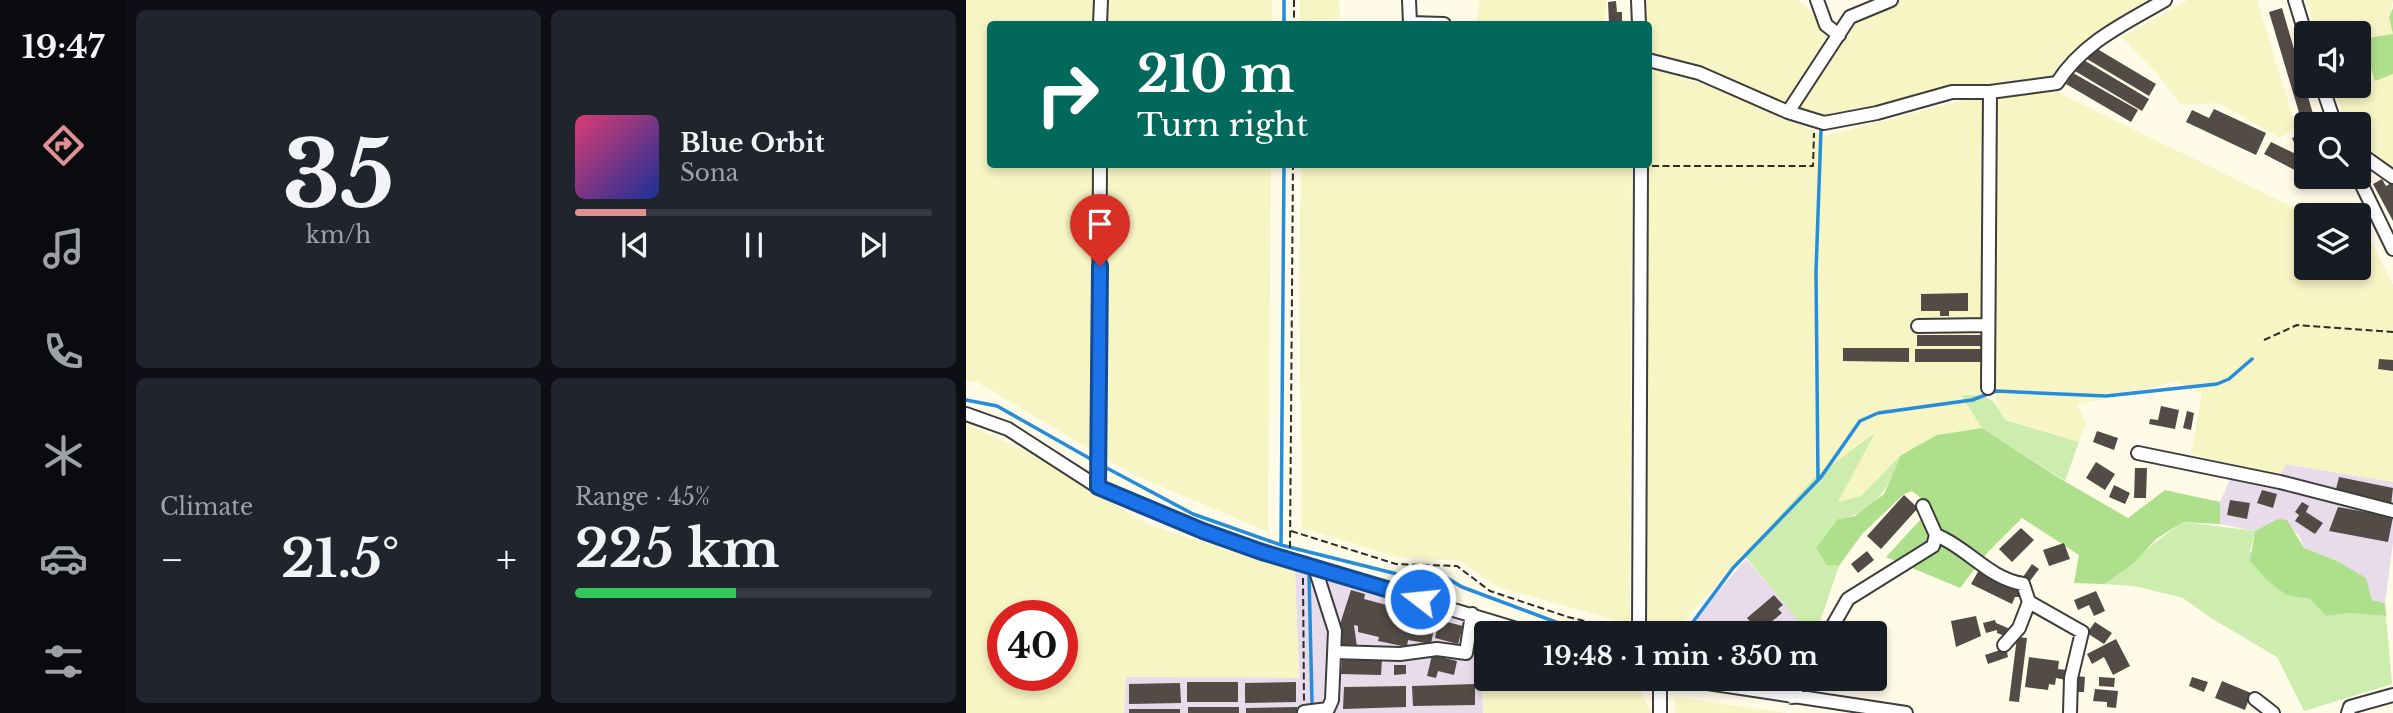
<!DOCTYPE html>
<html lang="en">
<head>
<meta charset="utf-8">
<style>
	body { margin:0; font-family:"Libre Baskerville",serif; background:#20242c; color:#f1f3f6; height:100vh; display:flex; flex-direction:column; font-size:26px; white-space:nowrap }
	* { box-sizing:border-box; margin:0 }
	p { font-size:23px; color:#9ea1a6 }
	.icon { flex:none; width:38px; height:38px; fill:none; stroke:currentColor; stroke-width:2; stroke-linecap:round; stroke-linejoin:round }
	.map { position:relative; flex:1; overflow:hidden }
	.sheet { display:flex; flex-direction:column; gap:10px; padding:10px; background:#0d0f14; width:840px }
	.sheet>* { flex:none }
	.banner { position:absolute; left:21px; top:21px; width:665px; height:147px; border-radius:7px; box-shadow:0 4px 10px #0003; background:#00695c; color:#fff; overflow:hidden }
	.controls { position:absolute; left:1328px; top:21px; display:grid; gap:14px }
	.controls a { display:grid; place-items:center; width:77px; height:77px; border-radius:7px; background:#171b24; box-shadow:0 4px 10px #0003; font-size:35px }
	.speed { position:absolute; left:21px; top:600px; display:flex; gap:14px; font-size:35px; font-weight:700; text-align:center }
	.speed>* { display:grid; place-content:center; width:91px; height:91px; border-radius:50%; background:#171b24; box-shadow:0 4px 10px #0003; line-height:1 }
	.speed .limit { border:10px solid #d22; background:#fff; color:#111 }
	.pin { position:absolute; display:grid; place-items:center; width:60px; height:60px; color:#fff; margin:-72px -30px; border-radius:50% 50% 50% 0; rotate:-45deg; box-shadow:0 0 7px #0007 }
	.pin .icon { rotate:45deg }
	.me { position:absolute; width:77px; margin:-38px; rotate:286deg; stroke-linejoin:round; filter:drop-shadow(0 0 5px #0008) }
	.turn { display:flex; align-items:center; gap:24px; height:147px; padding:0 35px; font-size:32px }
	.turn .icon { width:91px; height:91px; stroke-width:2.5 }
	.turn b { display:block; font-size:49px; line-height:60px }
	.big { font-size:52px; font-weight:800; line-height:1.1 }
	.sheet .widget { flex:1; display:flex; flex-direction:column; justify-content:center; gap:10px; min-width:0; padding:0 24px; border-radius:10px; background:#20242c }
	.sheet .dial { align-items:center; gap:0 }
	.dial b { font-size:91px; line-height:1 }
	.song { display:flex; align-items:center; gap:21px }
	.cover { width:84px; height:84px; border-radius:10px; background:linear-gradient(135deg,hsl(340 70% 55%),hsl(230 70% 35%)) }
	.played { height:7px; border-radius:4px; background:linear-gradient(90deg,#de9093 20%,#363941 20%) }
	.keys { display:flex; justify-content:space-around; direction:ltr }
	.heat { display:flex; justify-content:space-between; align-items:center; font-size:38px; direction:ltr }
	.charge { height:10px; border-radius:5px; background:linear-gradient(90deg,#34c759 45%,#363941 0) }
	.sheet .tiles { flex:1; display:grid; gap:10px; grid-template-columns:repeat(2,1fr) }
	.trip { position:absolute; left:508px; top:621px; width:413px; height:70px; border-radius:7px; background:#171b24; box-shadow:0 4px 10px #0003; font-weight:800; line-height:70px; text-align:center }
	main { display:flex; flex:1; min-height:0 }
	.tabs { display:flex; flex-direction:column; width:126px; justify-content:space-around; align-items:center; background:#090b0e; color:#9ea1a6 }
	.tabs .icon { width:49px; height:49px }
	.tabs .on { color:#de9093 }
	.tabs b { font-size:32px; color:#f1f3f6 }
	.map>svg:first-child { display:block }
	.industrial { fill:#e9dcea }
	.farmland { fill:#f7f5c4; fill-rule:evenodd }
	.green { fill:#ccedad }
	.forest { fill:#aedf8b }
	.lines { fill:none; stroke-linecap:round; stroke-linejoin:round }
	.stream { stroke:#258dda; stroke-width:3.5 }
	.building { fill:#534b45 }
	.minor-casing { stroke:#3d3d3d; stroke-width:16 }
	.path { stroke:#2c2c2c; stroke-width:2; stroke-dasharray:7 3.5; stroke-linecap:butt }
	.minor { stroke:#fff; stroke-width:12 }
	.route-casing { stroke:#114b97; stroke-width:18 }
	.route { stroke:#1a73e8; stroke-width:12 }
</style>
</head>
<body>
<main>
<nav class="tabs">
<b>19:47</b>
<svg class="icon on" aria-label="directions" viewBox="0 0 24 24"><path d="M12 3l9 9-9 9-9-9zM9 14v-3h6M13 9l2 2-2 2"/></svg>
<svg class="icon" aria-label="music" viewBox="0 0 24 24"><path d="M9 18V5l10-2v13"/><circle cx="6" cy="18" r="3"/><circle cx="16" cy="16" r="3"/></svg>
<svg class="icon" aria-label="phone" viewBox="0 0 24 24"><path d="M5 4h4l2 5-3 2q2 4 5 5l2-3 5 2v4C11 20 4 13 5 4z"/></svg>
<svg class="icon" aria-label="climate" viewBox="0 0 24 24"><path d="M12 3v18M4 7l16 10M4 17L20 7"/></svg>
<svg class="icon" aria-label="car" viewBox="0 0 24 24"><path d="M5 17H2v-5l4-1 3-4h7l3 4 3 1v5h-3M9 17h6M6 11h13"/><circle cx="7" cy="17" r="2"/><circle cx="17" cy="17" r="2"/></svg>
<svg class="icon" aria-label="filters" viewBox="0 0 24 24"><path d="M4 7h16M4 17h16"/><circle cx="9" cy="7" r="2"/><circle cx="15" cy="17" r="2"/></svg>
</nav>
<section class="sheet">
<div class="tiles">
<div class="widget dial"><b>35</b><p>km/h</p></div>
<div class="widget">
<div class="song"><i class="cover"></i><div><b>Blue Orbit</b><p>Sona</p></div></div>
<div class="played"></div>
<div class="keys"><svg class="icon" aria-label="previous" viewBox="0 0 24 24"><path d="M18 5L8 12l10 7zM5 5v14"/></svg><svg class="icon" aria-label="pause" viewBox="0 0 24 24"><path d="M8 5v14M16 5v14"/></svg><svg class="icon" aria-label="next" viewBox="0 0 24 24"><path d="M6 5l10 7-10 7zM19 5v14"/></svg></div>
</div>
<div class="widget"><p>Climate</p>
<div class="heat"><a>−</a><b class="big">21.5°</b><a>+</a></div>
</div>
<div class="widget"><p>Range · 45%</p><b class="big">225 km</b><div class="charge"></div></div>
</div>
</section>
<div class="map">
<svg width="1427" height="713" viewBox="0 0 1427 713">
	<rect width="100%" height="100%" fill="#fffbe7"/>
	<path class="industrial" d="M1319 464 1427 482V543L1419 603 1406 600 1371 561 1338 548 1333 535 1312 519 1289 531 1254 524V502L1269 468 1312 477Z
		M780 559 841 628 843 633 722 634 736 610Z
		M329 571 516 627 517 713H158L159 677H333Z"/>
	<path class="farmland" d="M0 0H306V24H24V164L305 165 302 532 164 473 11 382 0 381Z
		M334 0H373L374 19 334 21Z
		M514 0H641L637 24H510Z
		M679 0H831L839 5 864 38 820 103 763 80 683 55Z
		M933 0H1189L1095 61 1089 78 988 86 933 102 860 118 830 109 888 20Z
		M1222 0H1291L1330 127 1314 138 1253 103 1215 105 1191 74 1156 37Z
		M1341 0H1427L1423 18 1427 34 1395 40 1409 81 1427 74V171L1398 152 1393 145V124H1380L1367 86H1393V33H1350Z
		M683 68 756 90 859 136 1018 95 1014 395 996 396 1016 428 971 435 935 455 895 496 871 503 908 435 849 477 725 613 712 633 681 634Z
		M1091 92 1343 215H1340V268H1393V233L1402 235 1427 285V482L1320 464 1313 477 1225 454 1236 393 1210 382 1111 405 1120 423 1113 442 1039 419 1030 402V96Z
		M335 165H666L664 624 532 587 494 561 431 557 336 528 333 282Z
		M0 424 64 453 181 524 329 571 333 678 160 677 158 713H0ZM37 616H96V676H37Z
		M516 627 534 633 520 634V679H659L671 684 685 713H517Z
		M709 697 821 713H709Z"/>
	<path class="green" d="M995 395C1021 395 1027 396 1039 420L1113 442 1099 481 1016 428Z
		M909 433 872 502 895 496 935 455C921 488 911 513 872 519L861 565 873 566 850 633H843L778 555 849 477Z
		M1217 522 1289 531 1284 551 1320 595 1344 599 1360 616 1382 613 1420 616 1426 684 1338 711 1311 657 1245 618 1217 598 1168 586 1138 584C1166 564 1188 541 1217 522Z"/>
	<path class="forest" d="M1427 8V74L1409 81 1395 39 1427 34 1423 17Z
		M1016 428 1093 478 1162 518 1199 490 1254 502V524L1217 522 1190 539 1167 564 1138 584 1108 583 1113 555 1056 518 1021 553 994 588 920 557 966 507 946 491 938 494 896 534 873 566 861 565 850 548 872 519 889 516 918 494 935 455 971 435Z
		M1312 519 1321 520 1338 548 1371 561 1400 578 1406 600 1419 603 1420 616 1382 613 1360 616 1344 599 1320 595 1301 580 1284 561 1289 531Z"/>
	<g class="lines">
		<path class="stream" d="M318 0V24
			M0 400 31 406 130 462
			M137 466 227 514 315 545 447 578 471 572 496 587 622 634
			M852 480 850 272 855 129
			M315 545 318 164
			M343 576 346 702
			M718 634 767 568 855 477 894 421 912 413 1006 400 1030 391 1140 396 1251 384 1263 379 1286 359"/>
	</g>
	<path class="building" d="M650 1 651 12H656V24H643L642 2Z
		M1316 8 1350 124H1340V136L1303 12Z
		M1128 47 1190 84 1183 96 1121 59Z
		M1116 59 1183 99 1176 111 1109 71Z
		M1107 73 1172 110 1165 122 1100 84Z
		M1248 109 1300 133 1290 155 1220 122 1226 110 1243 118Z
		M1334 135 1340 151 1333 154 1326 138Z
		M1305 142 1340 159V176L1298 154Z
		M1416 179 1420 186 1427 182V221L1407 184Z
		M1002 293V311H983V316H974V311H955V294Z
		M951 335H1018V346H951Z
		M877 348H943V362L877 361Z
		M949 349H1018L1017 362H949Z
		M1413 359 1427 360V371L1412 369Z
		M1195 406 1213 410 1209 429 1183 424 1184 419 1192 420Z
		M1221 411 1228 413 1225 430 1217 428Z
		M1131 431 1152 438 1148 450 1127 442Z
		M1130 462 1149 474 1139 490 1120 478Z
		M1169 468H1181L1180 498H1168Z
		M1373 477 1427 488 1425 505 1369 493Z
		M1148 485 1164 493 1159 504 1143 497Z
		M1296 490 1311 494 1307 508 1291 503Z
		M938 495 952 508 915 549 901 536Z
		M1264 500 1284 503 1281 519 1261 515Z
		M1336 502 1343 506 1340 512 1357 523 1349 534 1329 521 1333 515 1329 512Z
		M1372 507 1427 517 1422 542 1363 531Z
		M1055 528 1068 540 1046 562 1033 549Z
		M1098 543 1104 559 1083 566 1077 550Z
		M901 551 908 560 892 573 885 564Z
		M1066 564 1073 569 1064 581 1057 577Z
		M1013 570 1055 589 1054 597H1049L1046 604 1005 584Z
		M385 590 399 594 398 599 470 618 465 644 442 640 441 647 412 641 413 637 392 632V626L388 625 391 647H373L375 621Z
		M1130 591 1139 611 1128 616 1123 605 1112 610 1108 600Z
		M808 595 817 605 812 609 816 613 793 632 781 618Z
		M1010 616 1015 636 990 647 985 621Z
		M473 620 497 626 492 644 469 638Z
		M1029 620 1030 623 1042 628 1039 636 1031 633V630L1020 633 1017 623Z
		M1129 622 1146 633 1138 644 1121 633Z
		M1051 637 1061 638 1053 702 1043 701Z
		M1150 639 1164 666 1147 675 1138 657 1126 664 1121 654Z
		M1040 648 1042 657 1022 664 1019 655Z
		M466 655 491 661 488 675 472 671 470 678 461 676Z
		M1063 657 1093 661 1092 669 1101 670 1100 680 1090 678 1089 685 1083 684 1082 690 1059 687Z
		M376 658 416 659 415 675 375 674Z
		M428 665H440V674L428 675Z
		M1111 676 1119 677 1118 692H1109Z
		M1133 677 1149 678 1148 687 1133 686Z
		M1226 677 1242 682 1238 692 1223 686Z
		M1256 681 1285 693 1279 710 1249 698Z
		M221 682H272V702H221Z
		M330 682V702L279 703V683Z
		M214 683 215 703 163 704V684Z
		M509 684V705L447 706 446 686Z
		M440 686V707L377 709 378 687Z
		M1129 689 1152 691 1150 708 1141 707V702L1127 701Z
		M222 707H273V713H222Z
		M331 707V713H280V708Z
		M163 709H214V713H163Z"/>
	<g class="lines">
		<g class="minor-casing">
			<path id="minor" d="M443 0 444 23 478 24
				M672 0 673 24
				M851 0 860 25 873 35
				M1329 0 1340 36
				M134 24 135 0
				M682 60 733 73 822 112 884 17 925 0
				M1356 86 1369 124
				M822 112 858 123 911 113 986 92H1024L1091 83C1117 42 1158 24 1199 0
				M1393 153 1427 177
				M1392 177 1427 249
				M952 326 1022 325
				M1022 388 1024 92
				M0 414 42 429 132 487 237 531 296 552 567 634
				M1172 453 1314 482 1427 511
				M132 487 134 164
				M957 506 970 535C1002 548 1022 578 1057 584L1063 602
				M673 634 675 164
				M862 634 882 599 967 546 970 535
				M1038 645 1053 628 1063 602 1116 632 1105 678 1104 713
				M368 652 434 654 471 649 500 653 506 614
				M694 679V713
				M715 679 940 713
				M826 697 836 679
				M1289 699 1307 713
				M338 712 362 709 366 700 369 631 349 568
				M1382 713 1384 707 1427 695"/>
		</g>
		<path class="path" d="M328 0V24
			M686 166H847L848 133
			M1298 340 1331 325 1427 332
			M325 531 430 564 491 566 524 591 602 617 660 631
			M324 548 327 164
			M337 578 338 701"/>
		<use href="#minor" class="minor"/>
	</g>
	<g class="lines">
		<g class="route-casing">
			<path id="route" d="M134 266 132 487 237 531 296 552 454 599"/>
		</g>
		<use href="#route" class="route"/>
	</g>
</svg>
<div class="controls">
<a><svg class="icon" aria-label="sound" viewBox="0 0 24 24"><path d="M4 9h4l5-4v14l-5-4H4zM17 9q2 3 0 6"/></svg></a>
<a><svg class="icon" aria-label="search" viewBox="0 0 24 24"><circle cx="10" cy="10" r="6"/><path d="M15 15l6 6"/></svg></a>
<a><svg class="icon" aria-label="layers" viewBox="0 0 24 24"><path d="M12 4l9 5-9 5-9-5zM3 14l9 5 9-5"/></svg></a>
</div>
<div class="speed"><div class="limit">40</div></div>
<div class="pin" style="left:134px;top:266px;background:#d93025"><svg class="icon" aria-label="arrive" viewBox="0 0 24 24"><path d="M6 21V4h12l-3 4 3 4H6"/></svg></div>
<svg class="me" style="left:454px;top:599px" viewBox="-20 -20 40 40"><circle r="17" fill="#1a73e8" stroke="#fff" stroke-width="3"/><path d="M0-11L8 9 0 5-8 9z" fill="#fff"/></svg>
<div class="trip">19:48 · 1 min · 350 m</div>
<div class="banner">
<div class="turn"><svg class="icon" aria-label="right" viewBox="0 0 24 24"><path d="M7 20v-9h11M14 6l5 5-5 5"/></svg><div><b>210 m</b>Turn right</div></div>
</div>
</div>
</main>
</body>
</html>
